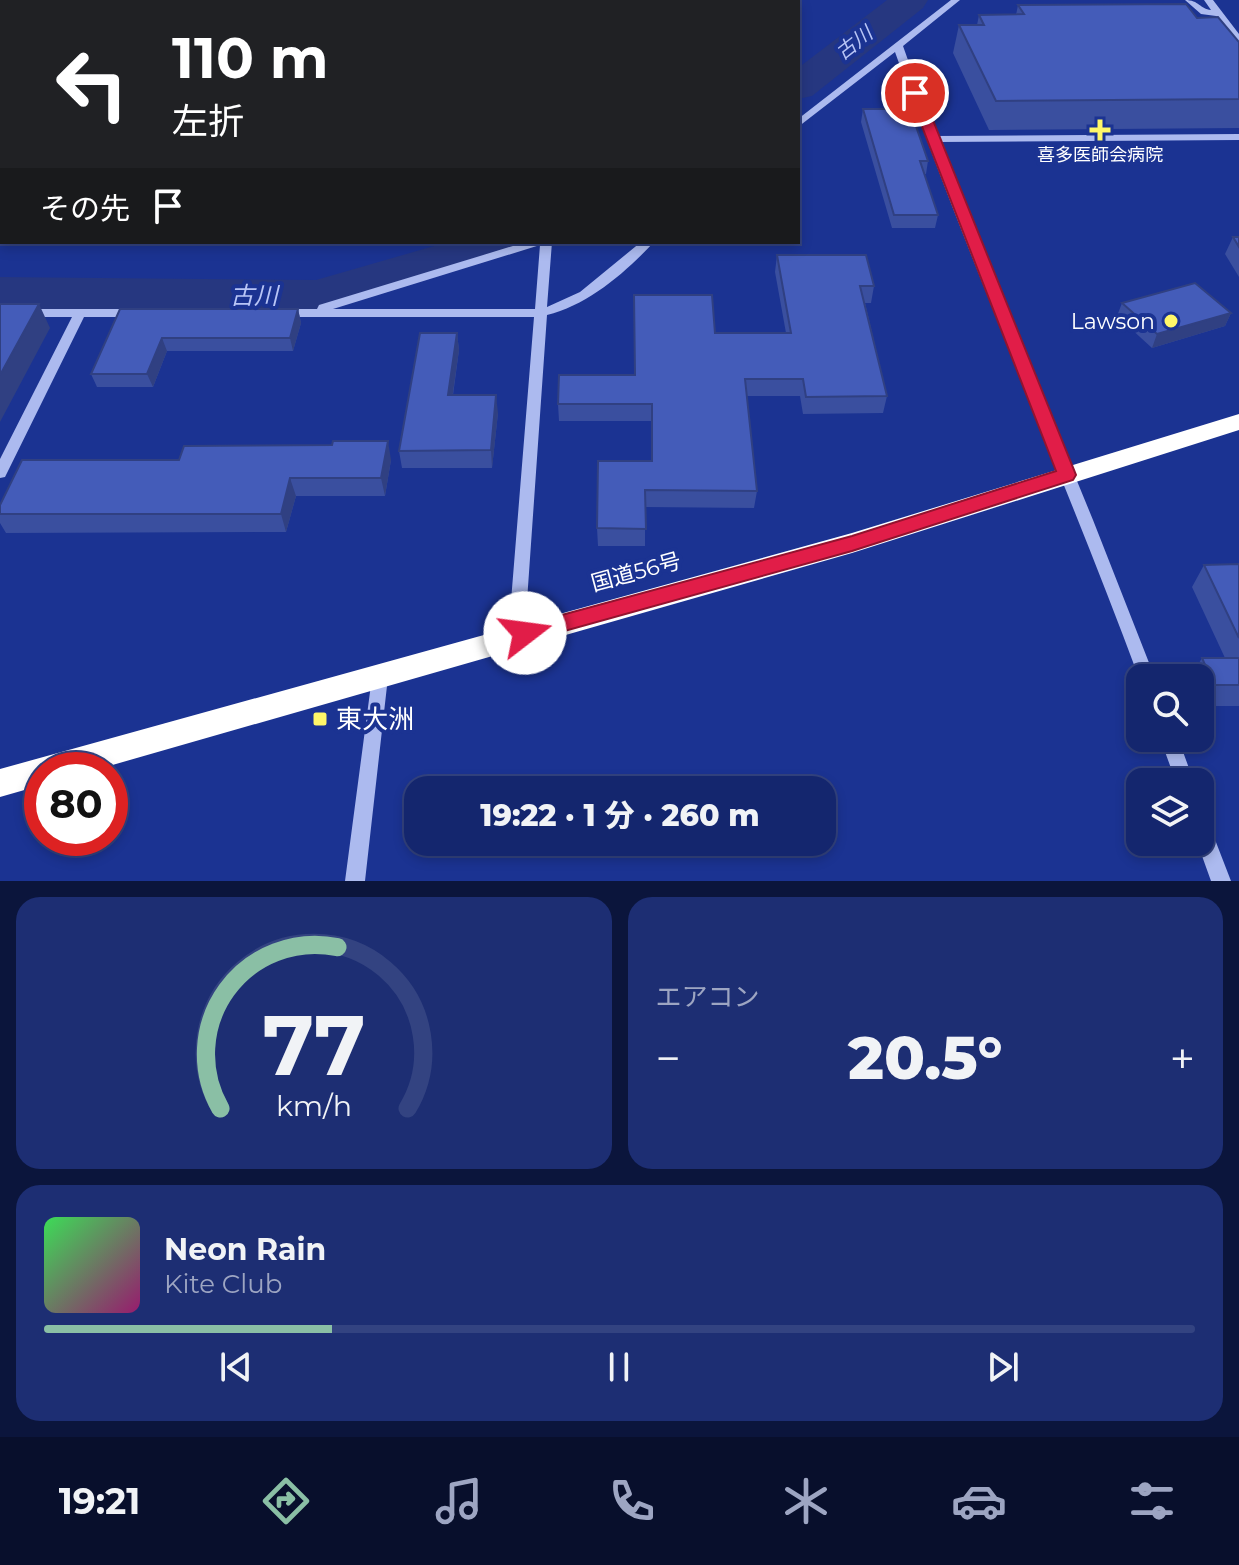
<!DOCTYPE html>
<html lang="ja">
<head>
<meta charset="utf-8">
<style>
	body { margin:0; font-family:Montserrat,"Noto Sans JP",sans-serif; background:#1d2e73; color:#f1f3f6; height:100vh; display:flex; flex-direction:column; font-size:30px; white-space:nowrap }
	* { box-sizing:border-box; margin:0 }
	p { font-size:26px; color:#9da5c2 }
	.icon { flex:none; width:44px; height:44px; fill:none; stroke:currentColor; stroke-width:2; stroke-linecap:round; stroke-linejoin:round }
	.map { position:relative; height:881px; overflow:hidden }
	.drawer { display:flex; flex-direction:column; gap:16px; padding:16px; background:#0b153c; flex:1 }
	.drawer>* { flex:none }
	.banner { position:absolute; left:0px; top:0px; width:800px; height:244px; box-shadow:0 4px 12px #0003,0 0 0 2px #334381; background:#202124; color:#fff; overflow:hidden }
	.buttons { position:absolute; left:1126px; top:664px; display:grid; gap:16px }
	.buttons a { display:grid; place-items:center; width:88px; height:88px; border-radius:16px; background:#14266e; box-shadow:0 4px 12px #0003,0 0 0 2px #334381; font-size:40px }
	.speed { position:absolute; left:24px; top:752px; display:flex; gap:16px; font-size:40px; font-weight:700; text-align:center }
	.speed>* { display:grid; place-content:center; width:104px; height:104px; border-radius:50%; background:#14266e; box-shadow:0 4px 12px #0003,0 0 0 2px #334381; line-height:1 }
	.speed .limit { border:12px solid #d22; background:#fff; color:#111 }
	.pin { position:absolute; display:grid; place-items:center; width:68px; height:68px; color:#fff; margin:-34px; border:4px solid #fff; border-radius:50%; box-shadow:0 2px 8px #0007 }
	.me { position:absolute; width:88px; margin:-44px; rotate:75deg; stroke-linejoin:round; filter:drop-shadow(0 0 6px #0008) }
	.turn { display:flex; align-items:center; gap:28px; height:168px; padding:0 40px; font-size:36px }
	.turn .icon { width:104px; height:104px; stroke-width:2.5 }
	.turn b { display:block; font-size:56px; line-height:68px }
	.then { display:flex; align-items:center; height:76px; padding:0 40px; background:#0003; gap:16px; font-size:30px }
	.big { font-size:60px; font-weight:800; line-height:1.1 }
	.drawer .widget { flex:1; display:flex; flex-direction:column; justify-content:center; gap:12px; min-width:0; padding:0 28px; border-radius:24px; background:#1d2e73 }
	.drawer .dial { align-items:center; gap:0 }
	.dial svg { height:208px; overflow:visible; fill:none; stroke:#334381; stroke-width:7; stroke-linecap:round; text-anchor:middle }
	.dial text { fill:#f1f3f6; stroke:none }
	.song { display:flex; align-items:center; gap:24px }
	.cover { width:96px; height:96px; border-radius:12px; background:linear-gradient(135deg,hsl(130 70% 55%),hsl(320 70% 35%)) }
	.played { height:8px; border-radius:4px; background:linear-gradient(90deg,#8abfa5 25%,#334381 25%) }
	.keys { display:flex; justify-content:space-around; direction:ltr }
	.heat { display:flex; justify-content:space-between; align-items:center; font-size:44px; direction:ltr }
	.drawer .tiles { flex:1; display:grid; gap:16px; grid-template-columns:1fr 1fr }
	.widget:last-child { grid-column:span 2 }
	.trip { position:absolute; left:404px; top:776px; width:432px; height:80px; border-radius:24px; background:#14266e; box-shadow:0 4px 12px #0003,0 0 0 2px #334381; font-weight:800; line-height:80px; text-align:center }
	.menu { display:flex; height:128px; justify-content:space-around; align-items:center; background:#080f2c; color:#9da5c2 }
	.menu .icon { width:56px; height:56px }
	.menu .current { color:#8abfa5 }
	.menu b { font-size:36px; color:#f1f3f6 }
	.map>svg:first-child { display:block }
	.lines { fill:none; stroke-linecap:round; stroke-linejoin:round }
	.river { fill:#263780; fill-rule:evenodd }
	.minor { fill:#acbaef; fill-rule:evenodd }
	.highway { fill:#fff; fill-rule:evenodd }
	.wall { fill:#3a4f9f }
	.shaded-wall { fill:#304082 }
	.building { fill:#445cb9; stroke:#304082; stroke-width:2 }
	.route { fill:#e11d48; stroke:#92132f; stroke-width:2 }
	.poi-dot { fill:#fff769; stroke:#1b3392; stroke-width:3 }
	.labels { text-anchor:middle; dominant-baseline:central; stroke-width:8; stroke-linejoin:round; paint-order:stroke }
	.far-poi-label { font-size:18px; fill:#fff; stroke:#1b3392 }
	.far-water-label { font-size:20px; font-style:italic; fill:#b8c5f6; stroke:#1b3392 }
	.poi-label { font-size:22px; fill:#fff; stroke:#1b3392; text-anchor:end }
	.street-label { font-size:22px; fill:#fff; stroke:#1b3392 }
	.water-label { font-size:24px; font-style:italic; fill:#b8c5f6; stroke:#1b3392 }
	.near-poi-label { font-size:26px; fill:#fff; stroke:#1b3392; text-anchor:start }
</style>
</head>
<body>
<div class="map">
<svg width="1239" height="881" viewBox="0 0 1239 881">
	<rect width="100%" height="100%" fill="#1b3392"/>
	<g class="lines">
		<path class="river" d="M887 0H928L923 8 812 96 798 99V68Z
			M448 242H524L517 252 318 312 0 309V277L316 280Z"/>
		<path class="minor" d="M561 0H569L568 2H560Z
			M951 0H960L903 46 935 136 1239 134V140L938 142 1093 520 1155 678H1140V681L1139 678C1061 468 969 263 895 52L798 127V119Z
			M1185 0C1199 0 1200 9 1211 10L1204 0H1213L1239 34V43L1236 42 1216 16 1201 14Z
			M526 242H552L547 307 580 292 641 242H654C625 273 588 305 547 315L527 601 533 633 531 638 525 640 519 638 517 633 511 601 534 317H280L274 313 280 309H317L319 305ZM540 245 535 309H333Z
			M0 309H136L142 313 136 317H84L7 473 5 477 0 478V459L72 317H0Z
			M380 670 386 672 388 677 365 881H345L372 677 374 672Z
			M1160 738H1178L1194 782H1176Z
			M1200 816 1207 819 1231 881H1211L1197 842H1200Z"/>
		<path class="highway" d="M1239 414V430L852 553 95 770H42V785L0 797V769L852 533Z"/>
	</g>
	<path class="wall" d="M1018 5 1197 18 1239 42V128L989 130 953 53 959 25H977L979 15H1016Z
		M863 109 928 161 926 174H924L938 215 935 228H892L861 122Z
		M1233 237H1239V277L1225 254Z
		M777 255 874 286 871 303H865L887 396 883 413 803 414 800 396H747L757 491 754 508 645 507V546H598L597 528 652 461 651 421H559L558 404 635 375 715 333H786L775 272Z
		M1122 303 1231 313 1225 326 1152 348 1117 316Z
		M120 309H298L301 323 293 351H167L153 387H97L91 374Z
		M457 333 459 350 453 395 498 413 492 468H402L399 451Z
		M179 460H391L385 496H296L286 532 6 533 0 523V505Z
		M1239 564V706H1200V678H1190L1202 658H1225L1192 587 1204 565Z"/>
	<path class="shaded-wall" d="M39 304 50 328 0 422V375Z
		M298 309 301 323 293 351 290 338Z
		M1231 313 1225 326 1152 348 1157 334Z
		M457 333 459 350 450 413 448 395Z
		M162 338 167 351 153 387 147 374Z
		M496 395 498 413 492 468 491 450Z
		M388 441 391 460 385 496 381 478Z
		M290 478 296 496 286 532 281 514Z"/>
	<path class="building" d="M1186 4 1197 18 1218 17 1239 42V99L996 101 959 25H984L979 15 1024 14 1018 5Z
		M863 109H910L928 161H920L938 215H894Z
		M1233 237H1239V247Z
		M777 255H866L874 286H860L887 396 806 397 803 379H745L757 491 645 490 646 529 597 528 598 461H652V404H558L559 375H635L634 295H712L715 333H791Z
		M1195 283 1231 313 1157 334 1122 303Z
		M0 304H39L0 375Z
		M120 309H298L290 338H162L147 374H91Z
		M420 333H457L448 395H496L491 450 399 451Z
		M333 441H388L381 478H290L281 514H0V505L22 460H179L184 446 332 445Z
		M1239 564V638L1204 565Z
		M1202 658H1239V685H1214Z"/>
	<path class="route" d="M915 90 922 93 1076 475 1073 480 852 551 525 642 518 640 514 633 518 627 525 625 852 536 1056 471 909 93Z"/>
	<g class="poi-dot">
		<path d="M1096 118h8v8h8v8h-8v8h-8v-8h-8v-8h8z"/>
		<circle cx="1171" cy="321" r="8"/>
		<rect x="312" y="711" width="16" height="16" rx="4"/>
	</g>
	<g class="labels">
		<g class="far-poi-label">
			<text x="1100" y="155">喜多医師会病院</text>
		</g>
		<g class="far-water-label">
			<text transform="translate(854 43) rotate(-38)">古川</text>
		</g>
		<g class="poi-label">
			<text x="1155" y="321">Lawson</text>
		</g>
		<g class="street-label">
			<text transform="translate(636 572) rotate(-15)">国道56号</text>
		</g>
		<g class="water-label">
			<text x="254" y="295">古川</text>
		</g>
		<g class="near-poi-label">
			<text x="336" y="719">東大洲</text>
		</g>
	</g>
</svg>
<div class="buttons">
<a><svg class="icon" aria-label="search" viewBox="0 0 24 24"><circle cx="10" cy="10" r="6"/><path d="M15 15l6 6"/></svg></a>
<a><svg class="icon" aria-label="layers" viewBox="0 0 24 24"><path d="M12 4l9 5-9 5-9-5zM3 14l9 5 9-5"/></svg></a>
</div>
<div class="speed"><div class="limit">80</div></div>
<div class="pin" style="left:915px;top:93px;background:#d93025"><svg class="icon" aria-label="arrive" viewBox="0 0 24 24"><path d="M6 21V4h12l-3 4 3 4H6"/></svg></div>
<svg class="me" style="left:525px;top:633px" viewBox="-20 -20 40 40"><circle r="19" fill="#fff"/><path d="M0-13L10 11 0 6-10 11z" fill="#e11d48"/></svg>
<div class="trip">19:22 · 1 分 · 260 m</div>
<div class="banner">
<div class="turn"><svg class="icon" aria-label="left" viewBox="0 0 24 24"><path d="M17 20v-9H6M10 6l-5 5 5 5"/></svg><div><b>110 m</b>左折</div></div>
<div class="then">その先<svg class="icon" aria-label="arrive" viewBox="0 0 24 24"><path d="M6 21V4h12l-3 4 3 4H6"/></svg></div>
</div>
</div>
<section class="drawer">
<div class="tiles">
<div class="widget dial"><svg viewBox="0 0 100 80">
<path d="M14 69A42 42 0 1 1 86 69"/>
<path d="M14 69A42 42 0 0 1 59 7" stroke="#8abfa5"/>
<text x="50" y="56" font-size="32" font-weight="700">77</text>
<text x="50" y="72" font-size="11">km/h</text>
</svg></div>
<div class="widget"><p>エアコン</p>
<div class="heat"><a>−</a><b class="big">20.5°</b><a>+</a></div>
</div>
<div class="widget">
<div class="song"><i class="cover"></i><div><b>Neon Rain</b><p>Kite Club</p></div></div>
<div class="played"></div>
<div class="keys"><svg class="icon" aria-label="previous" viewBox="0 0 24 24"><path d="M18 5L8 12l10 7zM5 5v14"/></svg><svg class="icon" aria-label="pause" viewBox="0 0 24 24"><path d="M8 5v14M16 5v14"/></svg><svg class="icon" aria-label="next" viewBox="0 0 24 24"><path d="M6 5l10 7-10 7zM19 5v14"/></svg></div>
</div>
</div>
</section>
<nav class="menu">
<b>19:21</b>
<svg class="icon current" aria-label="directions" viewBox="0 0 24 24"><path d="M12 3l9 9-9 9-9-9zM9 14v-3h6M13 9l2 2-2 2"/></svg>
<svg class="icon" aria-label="music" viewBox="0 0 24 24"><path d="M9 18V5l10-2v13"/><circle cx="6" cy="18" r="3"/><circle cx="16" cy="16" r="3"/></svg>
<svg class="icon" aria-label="phone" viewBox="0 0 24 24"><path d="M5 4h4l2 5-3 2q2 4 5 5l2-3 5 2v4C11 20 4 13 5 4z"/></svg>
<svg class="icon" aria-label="climate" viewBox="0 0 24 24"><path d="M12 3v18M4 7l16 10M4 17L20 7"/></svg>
<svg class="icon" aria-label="car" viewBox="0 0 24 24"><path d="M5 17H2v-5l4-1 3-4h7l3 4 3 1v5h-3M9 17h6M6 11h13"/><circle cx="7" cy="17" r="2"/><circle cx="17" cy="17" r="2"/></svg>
<svg class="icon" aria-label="filters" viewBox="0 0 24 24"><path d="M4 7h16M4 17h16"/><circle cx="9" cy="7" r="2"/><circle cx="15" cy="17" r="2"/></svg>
</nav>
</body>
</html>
